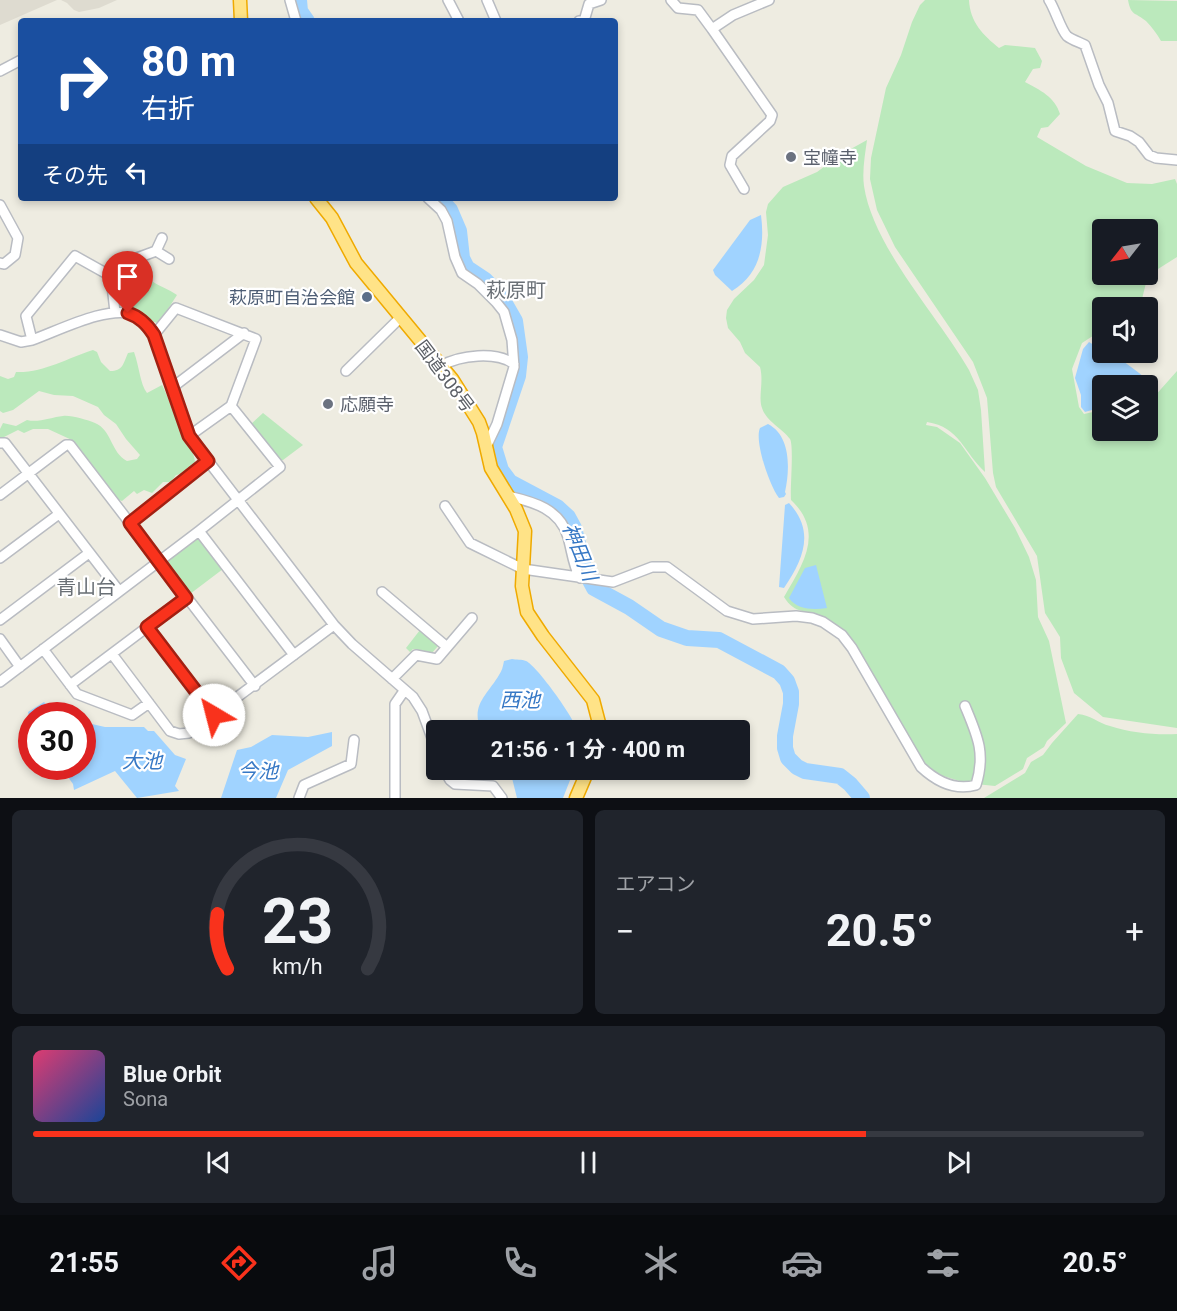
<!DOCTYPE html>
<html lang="ja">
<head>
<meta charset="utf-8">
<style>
	body { margin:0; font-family:Roboto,"Noto Sans JP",sans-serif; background:#20242c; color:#f1f3f6; height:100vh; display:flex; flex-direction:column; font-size:22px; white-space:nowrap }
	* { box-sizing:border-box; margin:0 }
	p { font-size:20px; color:#9ea1a6 }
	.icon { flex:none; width:33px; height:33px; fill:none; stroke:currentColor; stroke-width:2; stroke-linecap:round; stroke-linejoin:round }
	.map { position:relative; height:798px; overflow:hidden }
	.panel { display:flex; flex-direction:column; gap:12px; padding:12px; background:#0d0f14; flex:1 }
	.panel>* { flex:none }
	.hud { position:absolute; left:18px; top:18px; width:600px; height:183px; border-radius:6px; box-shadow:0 3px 9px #0003; background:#1a4fa0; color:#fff; overflow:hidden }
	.needle { width:39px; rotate:239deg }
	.fabs { position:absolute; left:1092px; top:219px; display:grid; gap:12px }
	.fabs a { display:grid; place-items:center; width:66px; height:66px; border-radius:6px; background:#171b24; box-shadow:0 3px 9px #0003; font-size:30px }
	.speed { position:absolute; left:18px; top:702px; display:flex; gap:12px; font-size:30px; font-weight:700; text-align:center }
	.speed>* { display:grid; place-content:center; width:78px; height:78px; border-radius:50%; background:#171b24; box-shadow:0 3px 9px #0003; line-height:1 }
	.speed .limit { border:9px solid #d22; background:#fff; color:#111 }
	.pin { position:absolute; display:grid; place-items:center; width:51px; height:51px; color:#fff; margin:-62px -26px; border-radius:50% 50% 50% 0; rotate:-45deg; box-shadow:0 0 6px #0007 }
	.pin .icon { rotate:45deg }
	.me { position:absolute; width:66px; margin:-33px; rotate:323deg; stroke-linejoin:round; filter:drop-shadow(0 0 4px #0008) }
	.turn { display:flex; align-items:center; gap:21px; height:126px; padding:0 24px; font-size:27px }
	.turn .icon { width:78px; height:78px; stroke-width:2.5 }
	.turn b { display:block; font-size:42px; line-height:51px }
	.then { display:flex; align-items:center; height:57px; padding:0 24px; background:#0003; gap:12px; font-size:22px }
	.big { font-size:45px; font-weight:700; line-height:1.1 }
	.panel .widget { flex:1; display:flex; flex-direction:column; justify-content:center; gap:9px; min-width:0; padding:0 21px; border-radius:9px; background:#20242c }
	.panel .dial { align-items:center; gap:0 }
	.dial svg { height:156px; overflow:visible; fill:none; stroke:#363941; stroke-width:7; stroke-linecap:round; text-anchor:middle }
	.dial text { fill:#f1f3f6; stroke:none }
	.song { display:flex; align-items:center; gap:18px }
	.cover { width:72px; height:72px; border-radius:9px; background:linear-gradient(135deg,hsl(340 70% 55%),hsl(220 70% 35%)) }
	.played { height:6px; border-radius:3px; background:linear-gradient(90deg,#f9321c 75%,#363941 75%) }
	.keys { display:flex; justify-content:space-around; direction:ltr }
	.heat { display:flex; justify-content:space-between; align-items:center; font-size:33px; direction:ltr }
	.panel .tiles { flex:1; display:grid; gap:12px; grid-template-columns:1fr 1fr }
	.widget:last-child { grid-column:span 2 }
	.trip { position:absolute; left:426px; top:720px; width:324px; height:60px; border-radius:6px; background:#171b24; box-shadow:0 3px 9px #0003; font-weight:700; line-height:60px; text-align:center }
	.tab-bar { display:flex; height:96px; justify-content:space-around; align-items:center; background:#090b0e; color:#9ea1a6 }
	.tab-bar .icon { width:42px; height:42px }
	.tab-bar .current { color:#f9321c }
	.tab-bar b { font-size:27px; color:#f1f3f6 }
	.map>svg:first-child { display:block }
	.education { fill:#dedbd0 }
	.green { fill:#bbe9bc; fill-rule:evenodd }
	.water { fill:#a0d3ff }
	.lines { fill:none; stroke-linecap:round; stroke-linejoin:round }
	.river { stroke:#a0d3ff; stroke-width:16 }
	.minor-casing { stroke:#b9bcc2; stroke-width:12 }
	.highway-casing { stroke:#efaa00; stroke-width:15 }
	.minor { stroke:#fff; stroke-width:9 }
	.highway { stroke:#ffe387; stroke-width:12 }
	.route-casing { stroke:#a22012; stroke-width:15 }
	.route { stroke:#f9321c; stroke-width:10 }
	.worship-dot { fill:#6b7280; stroke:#fff; stroke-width:2 }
	.service-dot { fill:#5c6f8a; stroke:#fff; stroke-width:2 }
	.labels { text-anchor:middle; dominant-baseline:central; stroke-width:4.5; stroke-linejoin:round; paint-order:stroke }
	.worship-label { font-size:18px; fill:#5b616d; stroke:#fff; text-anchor:start }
	.service-label { font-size:18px; fill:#4e5e75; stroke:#fff; text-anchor:end }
	.street-label { font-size:18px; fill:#5a5e64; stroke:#fff }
	.neighbourhood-label { font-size:20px; fill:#6a7076; stroke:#fff }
	.water-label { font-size:20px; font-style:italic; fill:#3678c5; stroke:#fff }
</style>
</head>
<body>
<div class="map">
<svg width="1177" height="798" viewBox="0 0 1177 798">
	<rect width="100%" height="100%" fill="#eeece1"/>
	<path class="education" d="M0 0H57L0 25Z
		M61 0H117L99 8 79 12 74 10 67 3Z"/>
	<path class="green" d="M925 0H969C970 22 983 35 999 48L1005 45 1035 48 1042 61 1040 68 1033 69 1025 82C1040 90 1055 97 1060 114L1048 127 1041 128 1037 137 1086 166 1127 183 1152 184 1175 179 1177 184V257L1158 269 1149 271 1140 307 1102 308V330L1082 343 1072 369 1079 407 1084 414 1102 410V430H1148V399L1153 398 1177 371V728L1103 717 1074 693 1061 658 1060 637 1045 613 1037 556 996 487 993 473 987 398 973 362 895 247 877 210 870 179 871 158 886 88 901 55 912 22 920 5ZM1102 230H1148V274H1102Z
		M1128 0 1177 1V41H1161C1157 34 1152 27 1146 21 1135 12 1131 16 1128 0Z
		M867 140C865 155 862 171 864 186 873 247 938 316 969 370L978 390 981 410 985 472C964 453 960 427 927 422L926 425 937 427 960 443 985 478 1015 528 1029 557 1036 580 1038 617 1049 641 1066 723 1047 741 1044 747 1027 758 1023 769 995 786 966 783 940 775 927 767 856 645C846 633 837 623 822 617 806 609 795 615 784 597 803 564 825 532 791 500 790 488 794 446 790 439 783 429 766 421 762 408 758 397 764 381 760 367L745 353 740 342 728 328 726 318 727 310 734 299 754 280 764 265 768 235 766 212 768 204 783 187 817 172 840 155Z
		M139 270C146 273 145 275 150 280 158 286 169 289 177 295L159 323 153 322 136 309 121 306 117 300 115 280Z
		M93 350 97 352 101 362 110 371C123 371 123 364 128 353L134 352C139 365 140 384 147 393L162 385C170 400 174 416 181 431 186 442 194 450 195 462L185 473 176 475 171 482H163L152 493 144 490 137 494 134 491 122 501 119 500 74 441 48 429H33L24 433 18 430 0 439V429L3 423 16 426 27 420C38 423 52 417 63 416 71 415 87 420 95 423 112 430 111 453 127 461L137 459 140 455 126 439 116 424 104 415 98 407 73 396 54 395 39 391 13 410 3 413 0 411V376L8 379 14 377 16 372C44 373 67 358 93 350Z
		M263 413 303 445 283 460H278L251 424Z
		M196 538 201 539 223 569 190 594 168 564V558Z
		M420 630 438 646 432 653 413 649 410 652 406 648Z
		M1078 714C1091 715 1098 723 1110 726 1131 733 1155 735 1177 734V798H984L1025 773 1031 762 1043 755 1052 743Z"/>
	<path class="water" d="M761 215C765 246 760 274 732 291L715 275 713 270 750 220Z
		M1089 342 1102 350V352C1117 353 1143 377 1156 386L1155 393 1148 398V386H1102V407L1085 412 1081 407V395L1075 378 1083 349Z
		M768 424C791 436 790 469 785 492L786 494 784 497 779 498C770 487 754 441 760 428Z
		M789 503C815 531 804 559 784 588L779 587 785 505Z
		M816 565 827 608C814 610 797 610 789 598L805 568Z
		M512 659C516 660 522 659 526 661 537 666 575 719 577 730H481C470 705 488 694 499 675 502 671 503 666 504 661Z
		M44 702 56 715 32 716 31 727 28 712Z
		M83 722 105 727H144L148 731H154L175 755 186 759 175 786 179 791 137 798 115 771 74 790 73 784 61 767 82 766Z
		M332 732V746L288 770 276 798H221L237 750 251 747 272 735 308 737Z
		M510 770H574L563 798H517Z"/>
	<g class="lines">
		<path class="river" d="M299 0 300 11 307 21
			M439 198 450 210 459 231 462 258 467 268 485 280 500 295 515 321 520 357 518 376 494 447 501 470 510 482 557 507 568 517 574 528 585 571 594 588 629 607 661 629 687 638 719 640 779 672 787 681 791 692V704L785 736V748L788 758 797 767 805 771 840 776 850 784 862 798"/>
		<g class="minor-casing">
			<path id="minor" d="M290 0 296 21
				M448 0 459 21
				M487 0 496 21
				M671 0 678 8 698 10 712 29 733 15 769 0
				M1049 0C1055 9 1061 30 1067 36 1072 40 1079 42 1085 45L1099 85 1108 103 1115 131 1130 136 1139 142 1149 155 1156 158 1177 160
				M579 21H584L589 4 601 0
				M712 29 772 115 770 121 732 156 730 165 744 189
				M0 71 21 60
				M428 198 441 210 447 221 455 257 462 273 478 284 496 302 504 312 512 340 514 367 497 424 487 445
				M0 205 18 238 15 255 4 264 0 263
				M156 251 169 259
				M109 275 137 258 156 251 162 238
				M0 335 21 342 32 340C58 331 109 304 135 315 143 319 149 327 154 335L189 436 334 625 352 644 413 697 422 711 436 749
				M32 340 26 316 75 256 109 275 112 285 115 312
				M441 366C460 355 496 351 514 364
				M346 371 400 318
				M173 387 244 333
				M189 436 231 406
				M0 443H5L119 591
				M0 495 66 445H70L255 686
				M508 496C534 502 560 509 568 537 572 551 573 565 580 578
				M445 506 470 543 523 569 613 582 652 567H667L727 611 753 619 796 616 812 618 823 622 842 635 852 648 921 767C936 781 955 791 976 785 986 753 977 735 965 706
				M130 523 208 461
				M199 531 294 655
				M0 558 59 514
				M382 592 447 647
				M0 620 89 553
				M147 627 214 715
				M0 639 20 667
				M43 649 77 694 132 715 149 703
				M112 654 170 731 179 734 189 733 334 625
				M392 679 416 655 437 659 472 618
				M0 682 199 531 280 467 231 406 256 339 176 308 154 335
				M70 685 186 598
				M444 770 450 780 455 784 493 786 502 798
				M299 798 304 785 351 764 354 740
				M395 798V704L404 691"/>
		</g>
		<g class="highway-casing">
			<path id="highway" d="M240 0 241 21
				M316 198 332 218 356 263 452 379 479 422 483 433 491 468 516 509 525 531 522 586 527 612 543 636 593 700 599 723 598 730
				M576 798 588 770"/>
		</g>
		<use href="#minor" class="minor"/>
		<use href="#highway" class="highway"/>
	</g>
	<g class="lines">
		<g class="route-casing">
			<path id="route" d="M128 313C140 317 147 324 154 335L189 436 208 461 130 523 186 598 147 627 214 715"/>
		</g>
		<use href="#route" class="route"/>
	</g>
	<g class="worship-dot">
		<circle cx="791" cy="157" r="6"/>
		<circle cx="328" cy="404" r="6"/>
	</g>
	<circle class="service-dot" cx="367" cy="297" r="6"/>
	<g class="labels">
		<g class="worship-label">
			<text x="803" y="157">宝幢寺</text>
			<text x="340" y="404">応願寺</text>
		</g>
		<g class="service-label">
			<text x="355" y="297">萩原町自治会館</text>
		</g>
		<g class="street-label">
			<text transform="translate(445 376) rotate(53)">国道308号</text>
		</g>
		<g class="neighbourhood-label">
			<text x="516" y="290">萩原町</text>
			<text x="86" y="587">青山台</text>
		</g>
		<g class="water-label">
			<text transform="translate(580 552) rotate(68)">神田川</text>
			<text x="520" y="700">西池</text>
			<text x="142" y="761">大池</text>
			<text x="258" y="771">今池</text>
		</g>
	</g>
</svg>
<div class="fabs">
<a><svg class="needle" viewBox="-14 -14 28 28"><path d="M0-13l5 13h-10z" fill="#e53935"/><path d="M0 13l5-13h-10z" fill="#9ea1a6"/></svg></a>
<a><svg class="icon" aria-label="sound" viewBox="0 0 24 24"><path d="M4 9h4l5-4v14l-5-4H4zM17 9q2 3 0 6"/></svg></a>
<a><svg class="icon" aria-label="layers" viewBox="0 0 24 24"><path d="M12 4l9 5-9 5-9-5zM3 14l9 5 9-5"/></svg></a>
</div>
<div class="speed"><div class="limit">30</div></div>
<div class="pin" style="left:128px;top:313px;background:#d93025"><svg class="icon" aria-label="arrive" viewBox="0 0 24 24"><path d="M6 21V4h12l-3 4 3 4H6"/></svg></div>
<svg class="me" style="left:214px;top:715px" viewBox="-20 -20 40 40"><circle r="19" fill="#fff"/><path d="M0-13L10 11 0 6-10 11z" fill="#f9321c"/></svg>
<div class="trip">21:56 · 1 分 · 400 m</div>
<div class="hud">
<div class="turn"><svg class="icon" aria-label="right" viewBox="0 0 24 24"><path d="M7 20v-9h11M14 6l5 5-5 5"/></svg><div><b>80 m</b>右折</div></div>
<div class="then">その先<svg class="icon" aria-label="left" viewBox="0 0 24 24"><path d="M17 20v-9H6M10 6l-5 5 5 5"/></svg></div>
</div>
</div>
<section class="panel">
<div class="tiles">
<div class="widget dial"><svg viewBox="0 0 100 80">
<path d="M14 69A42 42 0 1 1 86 69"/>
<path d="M14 69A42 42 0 0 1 9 41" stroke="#f9321c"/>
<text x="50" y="56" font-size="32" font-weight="700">23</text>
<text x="50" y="72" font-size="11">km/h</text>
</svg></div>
<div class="widget"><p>エアコン</p>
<div class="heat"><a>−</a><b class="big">20.5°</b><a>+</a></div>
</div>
<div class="widget">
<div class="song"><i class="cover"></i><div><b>Blue Orbit</b><p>Sona</p></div></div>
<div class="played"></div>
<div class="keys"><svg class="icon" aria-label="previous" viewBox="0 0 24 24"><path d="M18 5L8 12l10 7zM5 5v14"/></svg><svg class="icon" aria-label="pause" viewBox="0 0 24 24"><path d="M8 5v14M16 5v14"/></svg><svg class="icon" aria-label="next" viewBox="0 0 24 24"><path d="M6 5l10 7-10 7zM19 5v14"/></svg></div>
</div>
</div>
</section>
<nav class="tab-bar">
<b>21:55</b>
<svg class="icon current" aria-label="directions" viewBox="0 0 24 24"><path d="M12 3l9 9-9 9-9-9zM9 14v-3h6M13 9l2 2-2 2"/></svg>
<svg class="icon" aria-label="music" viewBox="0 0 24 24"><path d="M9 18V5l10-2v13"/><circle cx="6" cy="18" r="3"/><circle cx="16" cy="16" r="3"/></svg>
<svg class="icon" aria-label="phone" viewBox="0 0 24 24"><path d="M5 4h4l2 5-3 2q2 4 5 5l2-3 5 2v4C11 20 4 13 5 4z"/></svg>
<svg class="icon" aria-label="climate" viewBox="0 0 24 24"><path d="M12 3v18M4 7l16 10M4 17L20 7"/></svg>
<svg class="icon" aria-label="car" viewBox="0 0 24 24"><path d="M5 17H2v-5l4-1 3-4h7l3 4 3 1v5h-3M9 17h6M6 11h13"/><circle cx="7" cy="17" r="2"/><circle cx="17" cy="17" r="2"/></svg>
<svg class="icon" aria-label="filters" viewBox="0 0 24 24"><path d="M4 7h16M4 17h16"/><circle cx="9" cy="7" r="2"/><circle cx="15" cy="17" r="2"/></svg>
<b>20.5°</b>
</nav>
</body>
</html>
